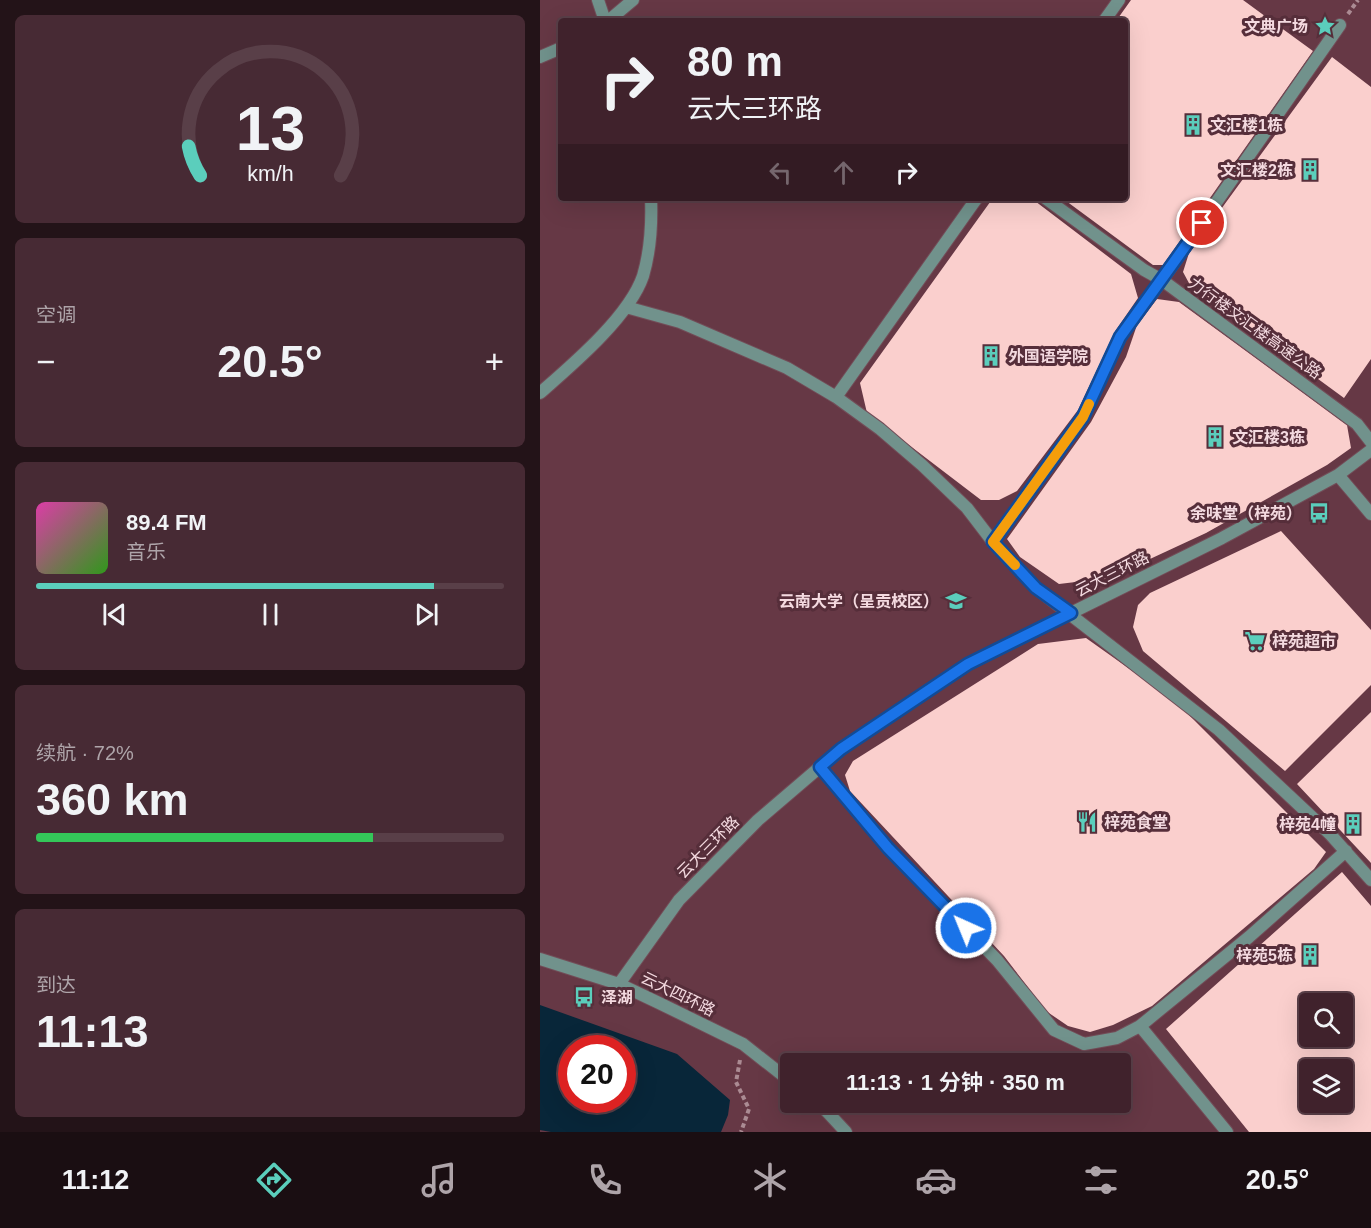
<!DOCTYPE html>
<html lang="zh">
<head>
<meta charset="utf-8">
<style>
	body { margin:0; font-family:Helvetica,"Noto Sans SC",sans-serif; background:#472a34; color:#f1f3f6; height:100vh; display:flex; flex-direction:column; font-size:22px; white-space:nowrap }
	* { box-sizing:border-box; margin:0 }
	p { font-size:20px; color:#aea4a9 }
	.icon { flex:none; width:33px; height:33px; fill:none; stroke:currentColor; stroke-width:2; stroke-linecap:round; stroke-linejoin:round }
	.map { position:relative; flex:1; overflow:hidden }
	.side { display:flex; flex-direction:column; gap:15px; padding:15px; background:#231318; width:540px }
	.side>* { flex:none }
	.banner { position:absolute; left:18px; top:18px; width:570px; height:183px; border-radius:6px; box-shadow:0 6px 24px #0002,0 0 0 2px #593f48; background:#40222c; color:#f1f3f6; overflow:hidden }
	.buttons { position:absolute; left:759px; top:993px; display:grid; gap:12px }
	.buttons a { display:grid; place-items:center; width:54px; height:54px; border-radius:6px; background:#40222c; box-shadow:0 6px 24px #0002,0 0 0 2px #593f48; font-size:30px }
	.speed { position:absolute; left:18px; top:1035px; display:flex; gap:12px; font-size:30px; font-weight:700; text-align:center }
	.speed>* { display:grid; place-content:center; width:78px; height:78px; border-radius:50%; background:#40222c; box-shadow:0 6px 24px #0002,0 0 0 2px #593f48; line-height:1 }
	.speed .limit { border:9px solid #d22; background:#fff; color:#111 }
	.pin { position:absolute; display:grid; place-items:center; width:51px; height:51px; color:#fff; margin:-26px; border:3px solid #fff; border-radius:50%; box-shadow:0 2px 6px #0007 }
	.me { position:absolute; width:66px; margin:-33px; rotate:316deg; stroke-linejoin:round; filter:drop-shadow(0 0 4px #0008) }
	.turn { display:flex; align-items:center; gap:21px; height:126px; padding:0 30px; font-size:27px }
	.turn .icon { width:78px; height:78px; stroke-width:2.5 }
	.turn b { display:block; font-size:42px; line-height:51px }
	.lanes { display:flex; align-items:center; height:57px; padding:0 30px; background:#0003; justify-content:center; gap:30px; direction:ltr }
	.lanes .off { opacity:.35 }
	.big { font-size:45px; font-weight:600; line-height:1.1 }
	.side .card { flex:1; display:flex; flex-direction:column; justify-content:center; gap:9px; min-width:0; padding:0 21px; border-radius:9px; background:#472a34 }
	.side .dial { align-items:center; gap:0 }
	.dial svg { height:156px; overflow:visible; fill:none; stroke:#593f48; stroke-width:7; stroke-linecap:round; text-anchor:middle }
	.dial text { fill:#f1f3f6; stroke:none }
	.song { display:flex; align-items:center; gap:18px }
	.cover { width:72px; height:72px; border-radius:9px; background:linear-gradient(135deg,hsl(320 70% 55%),hsl(110 70% 35%)) }
	.played { height:6px; border-radius:3px; background:linear-gradient(90deg,#5bcebc 85%,#593f48 85%) }
	.keys { display:flex; justify-content:space-around; direction:ltr }
	.heat { display:flex; justify-content:space-between; align-items:center; font-size:33px; direction:ltr }
	.charge { height:9px; border-radius:4px; background:linear-gradient(90deg,#34c759 72%,#593f48 0) }
	.trip { position:absolute; left:240px; top:1053px; width:351px; height:60px; border-radius:6px; background:#40222c; box-shadow:0 6px 24px #0002,0 0 0 2px #593f48; font-weight:600; line-height:60px; text-align:center }
	.tabs { display:flex; height:96px; justify-content:space-around; align-items:center; background:#1a0e12; color:#aea4a9 }
	.tabs .icon { width:42px; height:42px }
	.tabs .on { color:#5bcebc }
	.tabs b { font-size:27px; color:#f1f3f6 }
	main { display:flex; flex:1; min-height:0 }
	.map>svg:first-child { display:block }
	.built { fill:#663845; fill-rule:evenodd }
	.water { fill:#082639; fill-rule:evenodd }
	.building { fill:#facfcd; fill-rule:evenodd }
	.lines { fill:none; stroke-linecap:round; stroke-linejoin:round }
	.service-casing { stroke:#724d58; stroke-width:14 }
	.path { stroke:#ab8b93; stroke-width:4; stroke-dasharray:4.5 3; stroke-linecap:butt }
	.service { stroke:#71928c; stroke-width:12 }
	.route-casing { stroke:#114b97; stroke-width:15 }
	.route { stroke:#1a73e8; stroke-width:10 }
	.slow { stroke:#f59e0b; stroke-width:10 }
	.labels { text-anchor:middle; dominant-baseline:central; stroke-width:6; stroke-linejoin:round; paint-order:stroke }
	.poi-label { font-size:16px; font-weight:bold; fill:#f4dae0; stroke:#562e3a; text-anchor:end }
	.street-label { font-size:16px; fill:#f4dae0; stroke:#562e3a }
</style>
</head>
<body>
<main>
<section class="side">
<div class="card dial"><svg viewBox="0 0 100 80">
<path d="M14 69A42 42 0 1 1 86 69"/>
<path d="M14 69A42 42 0 0 1 8 54" stroke="#5bcebc"/>
<text x="50" y="56" font-size="32" font-weight="700">13</text>
<text x="50" y="72" font-size="11">km/h</text>
</svg></div>
<div class="card"><p>空调</p>
<div class="heat"><a>−</a><b class="big">20.5°</b><a>+</a></div>
</div>
<div class="card">
<div class="song"><i class="cover"></i><div><b>89.4 FM</b><p>音乐</p></div></div>
<div class="played"></div>
<div class="keys"><svg class="icon" aria-label="previous" viewBox="0 0 24 24"><path d="M18 5L8 12l10 7zM5 5v14"/></svg><svg class="icon" aria-label="pause" viewBox="0 0 24 24"><path d="M8 5v14M16 5v14"/></svg><svg class="icon" aria-label="next" viewBox="0 0 24 24"><path d="M6 5l10 7-10 7zM19 5v14"/></svg></div>
</div>
<div class="card"><p>续航 · 72%</p><b class="big">360 km</b><div class="charge"></div></div>
<div class="card"><p>到达</p><b class="big">11:13</b></div>
</section>
<div class="map">
<svg width="831" height="1132" viewBox="0 0 831 1132">
	<rect width="100%" height="100%" fill="#562e3a"/>
	<path class="built" d="M0 0H831V1132H0ZM21 21H585V198H21ZM770 1004H802V1036H770ZM32 1048H82V1100H32ZM250 1064H580V1102H250ZM770 1070H802V1102H770Z"/>
	<path class="water" d="M0 1005 137 1054 190 1100 188 1115 181 1132H11L0 1130ZM32 1048H82V1100H32Z"/>
	<path class="building" d="M591 0H703L773 51 623 265H613L522 198H585V21H576Z
		M792 57 831 87V359L804 398 650 285 643 272 649 253Z
		M453 198H491L591 274 598 298 576 330 538 410 477 491 459 500H441L327 413 320 383Z
		M617 299 639 302 807 425 811 448 787 465 666 533 569 578 519 584 480 557 467 539 551 422 586 357 597 325Z
		M741 531 831 630V685L745 771 603 651 593 627 598 605 610 593Z
		M546 638 636 702 786 852 774 869 612 1006 573 1025 550 1032 528 1026 506 1011 464 956 310 791 305 775 313 761 498 644Z
		M831 712V863L757 784Z
		M802 872 831 906V1132H709L626 1029ZM770 1004H802V1036H770ZM770 1070H802V1102H770Z"/>
	<g class="lines">
		<g class="service-casing">
			<path id="service" d="M58 0 65 21
				M68 21 93 0
				M564 21 579 0
				M800 25 622 280 817 424 831 442
				M0 57 21 48
				M86 307 140 322 247 368 296 397 340 429 382 465 427 508 453 542 496 588 679 730 790 834 831 880
				M0 393C32 365 89 317 103 276 110 252 112 223 111 198
				M296 397 437 198
				M798 475 831 514
				M453 542 543 417 580 337 622 280 604 270 505 198
				M280 767 348 848 457 960 514 1030 544 1044 577 1038 600 1026 709 937 806 851
				M0 959 79 984 119 1003 203 1044 250 1081
				M79 984 139 900 218 820 301 749 428 664 682 538 798 475 831 450
				M600 1026 687 1132
				M278 1102 306 1132"/>
		</g>
		<path class="path" d="M808 14 818 0
			M200 1060 196 1082 209 1109 201 1132"/>
		<use href="#service" class="service"/>
	</g>
	<g class="lines">
		<g class="route-casing">
			<path id="route" d="M426 928 348 848 280 767 301 749 428 664 531 613 496 588 453 542 543 417 580 337 662 223"/>
		</g>
		<use href="#route" class="route"/>
		<path class="slow" d="M475 565 453 542 543 417 549 404"/>
	</g>
	<defs>
		<g id="sight-bare" transform="scale(1.62)"><path d="M0-6L1.8-2.2L6-1.7L2.9 1.2L3.7 5.4L0 3.3L-3.7 5.4L-2.9 1.2L-6-1.7L-1.8-2.2Z" fill="#5bcebc" stroke="#562e3a" stroke-width="2.5" paint-order="stroke"/></g>
		<g id="building-bare" transform="scale(1.62)"><path d="M-4-6H4V6H1V3H-1V6H-4ZM-2.5-4.3h1.7v1.8h-1.7ZM.8-4.3h1.7v1.8H.8ZM-2.5-1h1.7V.8h-1.7ZM.8-1h1.7V.8H.8Z" fill="#5bcebc" stroke="#562e3a" stroke-width="2.5" paint-order="stroke"/></g>
		<g id="bus-bare" transform="scale(1.62)"><path d="M-5-6H5V4H4V6H2V4H-2V6H-4V4H-5ZM-3.5-4V0h7V-4ZM-3.5 1.2v1.5H-2V1.2ZM2 1.2v1.5H3.5V1.2Z" fill="#5bcebc" stroke="#562e3a" stroke-width="2.5" paint-order="stroke"/></g>
		<g id="university-bare" transform="scale(1.62)"><path d="M0-5L7-2L0 1L-7-2ZM-4 1L0 2.5L4 1V4Q0 6-4 4Z" fill="#5bcebc" stroke="#562e3a" stroke-width="2.5" paint-order="stroke"/></g>
		<g id="supermarket-bare" transform="scale(1.62)"><path d="M-6-5.5h2.5l.6 2H6L4.5 2H-2.5L-4.4-4H-6ZM-1.5 3.2a1.3 1.3 0 1 0 .1 0ZM3 3.2a1.3 1.3 0 1 0 .1 0Z" fill="#5bcebc" stroke="#562e3a" stroke-width="2.5" paint-order="stroke"/></g>
		<g id="restaurant-bare" transform="scale(1.62)"><path d="M-5-6h1v4h1v-4h1v4h1v-4h1v5L-1.5 .5V6h-2V.5L-5-1ZM5-6V6H3V1.5H1.5Q1.5-4 5-6Z" fill="#5bcebc" stroke="#562e3a" stroke-width="2.5" paint-order="stroke"/></g>
	</defs>
	<g fill-rule="evenodd">
		<use href="#sight-bare" x="785" y="26"/>
		<use href="#building-bare" x="653" y="125"/>
		<use href="#building-bare" x="770" y="170"/>
		<use href="#building-bare" x="451" y="356"/>
		<use href="#building-bare" x="675" y="437"/>
		<use href="#bus-bare" x="779" y="513"/>
		<use href="#university-bare" x="416" y="601"/>
		<use href="#supermarket-bare" x="715" y="641"/>
		<use href="#restaurant-bare" x="547" y="822"/>
		<use href="#building-bare" x="813" y="824"/>
		<use href="#building-bare" x="770" y="955"/>
		<use href="#bus-bare" x="44" y="997"/>
	</g>
	<g class="labels">
		<g class="poi-label">
			<text x="768" y="26">文典广场</text>
			<text x="670" y="125" text-anchor="start">文汇楼1栋</text>
			<text x="753" y="170">文汇楼2栋</text>
			<text x="468" y="356" text-anchor="start">外国语学院</text>
			<text x="692" y="437" text-anchor="start">文汇楼3栋</text>
			<text x="762" y="513">余味堂（梓苑）</text>
			<text x="399" y="601">云南大学（呈贡校区）</text>
			<text x="732" y="641" text-anchor="start">梓苑超市</text>
			<text x="564" y="822" text-anchor="start">梓苑食堂</text>
			<text x="796" y="824">梓苑4幢</text>
			<text x="753" y="955">梓苑5栋</text>
			<text x="61" y="997" text-anchor="start">泽湖</text>
		</g>
		<g class="street-label">
			<text transform="translate(715 328) rotate(36)">力行楼文汇楼高速公路</text>
			<text transform="translate(572 574) rotate(-27)">云大三环路</text>
			<text transform="translate(168 847) rotate(-45)">云大三环路</text>
			<text transform="translate(138 994) rotate(26)">云大四环路</text>
		</g>
	</g>
</svg>
<div class="buttons">
<a><svg class="icon" aria-label="search" viewBox="0 0 24 24"><circle cx="10" cy="10" r="6"/><path d="M15 15l6 6"/></svg></a>
<a><svg class="icon" aria-label="layers" viewBox="0 0 24 24"><path d="M12 4l9 5-9 5-9-5zM3 14l9 5 9-5"/></svg></a>
</div>
<div class="speed"><div class="limit">20</div></div>
<div class="pin" style="left:662px;top:223px;background:#d93025"><svg class="icon" aria-label="arrive" viewBox="0 0 24 24"><path d="M6 21V4h12l-3 4 3 4H6"/></svg></div>
<svg class="me" style="left:426px;top:928px" viewBox="-20 -20 40 40"><circle r="17" fill="#1a73e8" stroke="#fff" stroke-width="3"/><path d="M0-11L8 9 0 5-8 9z" fill="#fff"/></svg>
<div class="trip">11:13 · 1 分钟 · 350 m</div>
<div class="banner">
<div class="turn"><svg class="icon" aria-label="right" viewBox="0 0 24 24"><path d="M7 20v-9h11M14 6l5 5-5 5"/></svg><div><b>80 m</b>云大三环路</div></div>
<div class="lanes"><svg class="icon off" aria-label="left" viewBox="0 0 24 24"><path d="M17 20v-9H6M10 6l-5 5 5 5"/></svg><svg class="icon off" aria-label="ahead" viewBox="0 0 24 24"><path d="M12 20V5M6 11l6-6 6 6"/></svg><svg class="icon" aria-label="right" viewBox="0 0 24 24"><path d="M7 20v-9h11M14 6l5 5-5 5"/></svg></div>
</div>
</div>
</main>
<nav class="tabs">
<b>11:12</b>
<svg class="icon on" aria-label="directions" viewBox="0 0 24 24"><path d="M12 3l9 9-9 9-9-9zM9 14v-3h6M13 9l2 2-2 2"/></svg>
<svg class="icon" aria-label="music" viewBox="0 0 24 24"><path d="M9 18V5l10-2v13"/><circle cx="6" cy="18" r="3"/><circle cx="16" cy="16" r="3"/></svg>
<svg class="icon" aria-label="phone" viewBox="0 0 24 24"><path d="M5 4h4l2 5-3 2q2 4 5 5l2-3 5 2v4C11 20 4 13 5 4z"/></svg>
<svg class="icon" aria-label="climate" viewBox="0 0 24 24"><path d="M12 3v18M4 7l16 10M4 17L20 7"/></svg>
<svg class="icon" aria-label="car" viewBox="0 0 24 24"><path d="M5 17H2v-5l4-1 3-4h7l3 4 3 1v5h-3M9 17h6M6 11h13"/><circle cx="7" cy="17" r="2"/><circle cx="17" cy="17" r="2"/></svg>
<svg class="icon" aria-label="filters" viewBox="0 0 24 24"><path d="M4 7h16M4 17h16"/><circle cx="9" cy="7" r="2"/><circle cx="15" cy="17" r="2"/></svg>
<b>20.5°</b>
</nav>
</body>
</html>
